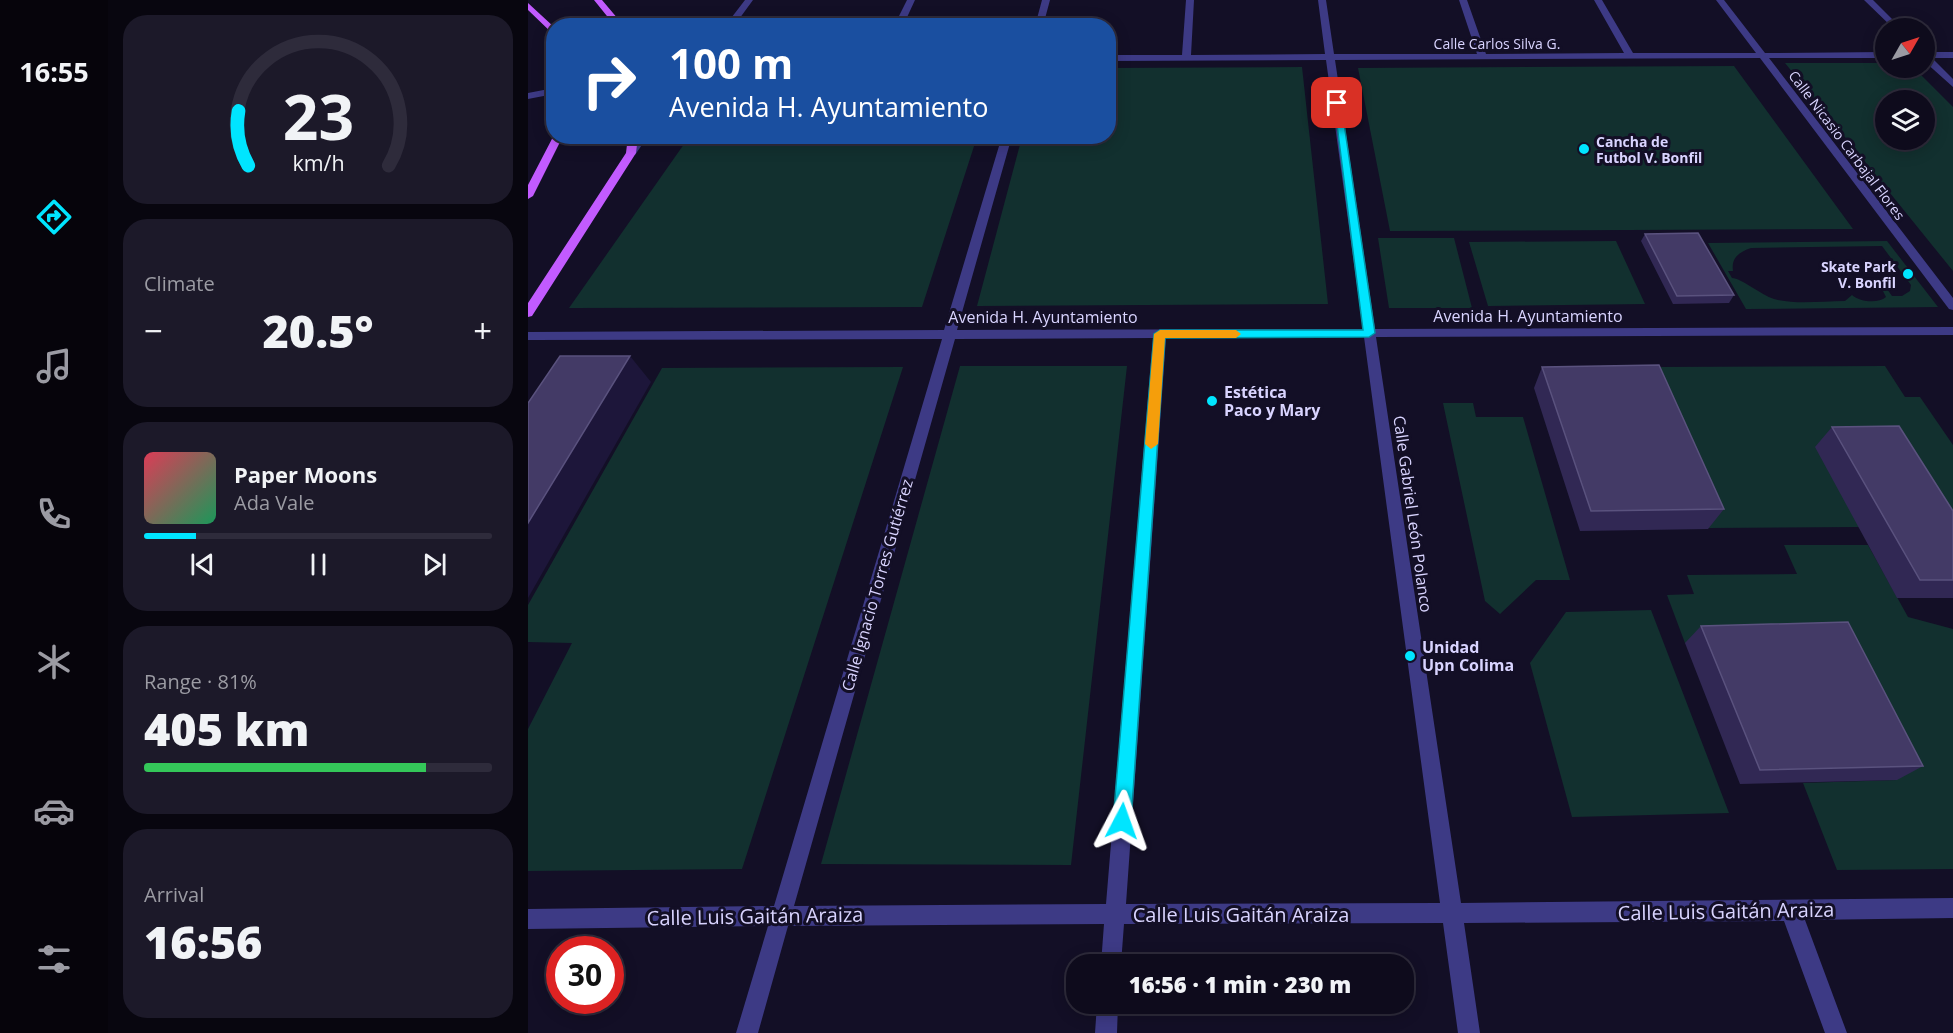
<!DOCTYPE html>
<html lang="en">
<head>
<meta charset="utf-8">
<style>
	body { margin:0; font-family:"Open Sans",sans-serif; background:#1c1929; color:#f1f3f6; height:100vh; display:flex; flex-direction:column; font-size:22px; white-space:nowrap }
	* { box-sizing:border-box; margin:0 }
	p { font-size:20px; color:#9b9ba3 }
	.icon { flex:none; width:33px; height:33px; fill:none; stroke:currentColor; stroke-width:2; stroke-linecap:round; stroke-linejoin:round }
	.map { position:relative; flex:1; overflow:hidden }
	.side { display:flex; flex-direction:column; gap:15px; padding:15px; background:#08060f; width:420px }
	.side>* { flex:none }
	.top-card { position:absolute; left:18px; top:18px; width:570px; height:126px; border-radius:24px; box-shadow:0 3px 15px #0003,0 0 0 2px #2e2b3b; background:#1a4fa0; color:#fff; overflow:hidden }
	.needle { width:39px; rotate:51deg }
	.fabs { position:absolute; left:1347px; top:18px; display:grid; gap:12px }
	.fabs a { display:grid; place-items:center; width:60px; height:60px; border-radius:50%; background:#0e0b1c; box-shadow:0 3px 15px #0003,0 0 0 2px #2e2b3b; font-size:30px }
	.speed { position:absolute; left:18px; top:936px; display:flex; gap:12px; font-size:30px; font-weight:700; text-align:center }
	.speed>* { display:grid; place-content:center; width:78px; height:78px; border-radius:50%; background:#0e0b1c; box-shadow:0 3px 15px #0003,0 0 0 2px #2e2b3b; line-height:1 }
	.speed .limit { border:9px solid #d22; background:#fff; color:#111 }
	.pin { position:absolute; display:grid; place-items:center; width:51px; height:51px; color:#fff; margin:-26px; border-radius:12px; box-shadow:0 3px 9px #0006 }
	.me { position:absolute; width:66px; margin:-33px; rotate:4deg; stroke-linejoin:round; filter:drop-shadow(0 0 4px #0008) }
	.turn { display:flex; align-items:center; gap:21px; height:126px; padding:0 24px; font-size:27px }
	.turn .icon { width:78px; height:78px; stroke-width:2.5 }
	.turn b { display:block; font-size:42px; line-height:51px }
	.big { font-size:45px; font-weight:800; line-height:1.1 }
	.side .widget { flex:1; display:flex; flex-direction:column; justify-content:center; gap:9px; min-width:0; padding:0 21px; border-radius:24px; background:#1c1929 }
	.side .dial { align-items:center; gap:0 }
	.dial svg { height:156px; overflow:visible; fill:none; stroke:#2e2b3b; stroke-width:7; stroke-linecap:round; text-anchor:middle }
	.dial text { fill:#f1f3f6; stroke:none }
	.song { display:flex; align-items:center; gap:18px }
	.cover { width:72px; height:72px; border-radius:9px; background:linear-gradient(135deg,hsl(350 70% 55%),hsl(150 70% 35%)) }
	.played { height:6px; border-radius:3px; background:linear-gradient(90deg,#00e5ff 15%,#2e2b3b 15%) }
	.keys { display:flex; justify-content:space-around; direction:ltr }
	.heat { display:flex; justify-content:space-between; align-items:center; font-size:33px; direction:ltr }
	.charge { height:9px; border-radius:4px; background:linear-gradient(90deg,#34c759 81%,#2e2b3b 0) }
	.trip { position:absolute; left:538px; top:954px; width:348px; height:60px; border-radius:24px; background:#0e0b1c; box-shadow:0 3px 15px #0003,0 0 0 2px #2e2b3b; font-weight:800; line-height:60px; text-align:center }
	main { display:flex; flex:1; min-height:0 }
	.tabs { display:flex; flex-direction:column; width:108px; justify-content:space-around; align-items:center; background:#06040b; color:#9b9ba3 }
	.tabs .icon { width:42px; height:42px }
	.tabs .active { color:#00e5ff }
	.tabs b { font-size:27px; color:#f1f3f6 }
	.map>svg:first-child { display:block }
	.green { fill:#12302f; fill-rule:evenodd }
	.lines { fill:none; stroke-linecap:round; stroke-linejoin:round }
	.minor { fill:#3d3a85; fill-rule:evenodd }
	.major { fill:#c25bff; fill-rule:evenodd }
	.wall { fill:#312854 }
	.shaded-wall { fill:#1d163a }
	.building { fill:#433a66; stroke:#5a527e; stroke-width:1.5 }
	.route { fill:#00e5ff; stroke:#0095a6; stroke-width:1.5 }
	.slow { fill:#f59e0b }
	.poi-dot { fill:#00e5ff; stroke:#130f26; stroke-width:2 }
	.labels { text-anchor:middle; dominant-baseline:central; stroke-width:6; stroke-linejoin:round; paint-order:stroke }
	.far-street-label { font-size:14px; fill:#d9d4ff; stroke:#130f26 }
	.far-poi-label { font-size:14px; font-weight:bold; fill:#d9d4ff; stroke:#130f26; text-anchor:start }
	.street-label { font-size:16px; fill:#d9d4ff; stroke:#130f26 }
	.poi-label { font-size:16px; font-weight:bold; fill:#d9d4ff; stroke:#130f26; text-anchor:start }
	.near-street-label { font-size:20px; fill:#d9d4ff; stroke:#130f26 }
</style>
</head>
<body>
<main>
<nav class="tabs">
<b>16:55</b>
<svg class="icon active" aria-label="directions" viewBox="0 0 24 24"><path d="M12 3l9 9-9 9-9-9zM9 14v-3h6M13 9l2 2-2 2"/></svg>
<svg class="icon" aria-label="music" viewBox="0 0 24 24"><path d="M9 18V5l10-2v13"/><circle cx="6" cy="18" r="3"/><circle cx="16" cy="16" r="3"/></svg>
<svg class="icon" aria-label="phone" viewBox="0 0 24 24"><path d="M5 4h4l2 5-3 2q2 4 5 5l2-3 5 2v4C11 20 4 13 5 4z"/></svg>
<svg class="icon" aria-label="climate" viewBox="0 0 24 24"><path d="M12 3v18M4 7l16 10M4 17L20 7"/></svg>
<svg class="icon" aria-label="car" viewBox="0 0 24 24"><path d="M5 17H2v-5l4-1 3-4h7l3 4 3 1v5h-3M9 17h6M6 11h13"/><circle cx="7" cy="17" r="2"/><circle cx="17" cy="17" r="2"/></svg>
<svg class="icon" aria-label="filters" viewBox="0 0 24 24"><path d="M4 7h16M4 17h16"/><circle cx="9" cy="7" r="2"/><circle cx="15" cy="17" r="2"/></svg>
</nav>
<section class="side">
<div class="widget dial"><svg viewBox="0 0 100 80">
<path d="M14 69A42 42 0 1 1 86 69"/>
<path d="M14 69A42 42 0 0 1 9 41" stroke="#00e5ff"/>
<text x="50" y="56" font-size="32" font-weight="700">23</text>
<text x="50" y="72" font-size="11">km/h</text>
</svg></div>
<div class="widget"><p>Climate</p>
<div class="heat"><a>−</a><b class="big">20.5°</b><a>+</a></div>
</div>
<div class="widget">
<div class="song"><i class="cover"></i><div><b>Paper Moons</b><p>Ada Vale</p></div></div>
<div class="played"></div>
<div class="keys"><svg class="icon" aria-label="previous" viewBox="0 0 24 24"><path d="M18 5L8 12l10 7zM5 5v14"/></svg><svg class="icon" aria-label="pause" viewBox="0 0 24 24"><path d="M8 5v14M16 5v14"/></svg><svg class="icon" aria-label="next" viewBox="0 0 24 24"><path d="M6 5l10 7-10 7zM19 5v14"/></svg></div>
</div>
<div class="widget"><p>Range · 81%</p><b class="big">405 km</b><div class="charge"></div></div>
<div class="widget"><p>Arrival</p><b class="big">16:56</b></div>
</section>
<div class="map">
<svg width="1425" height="1033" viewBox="0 0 1425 1033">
	<rect width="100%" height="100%" fill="#130f26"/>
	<path class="green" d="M1257 63H1357L1358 68H1386L1425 107V271ZM1358 100H1396V140H1358Z
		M1206 66 1325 229 862 231 830 68Z
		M774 67 800 304 449 306 494 137 580 136 581 68Z
		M161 137H449L394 307 41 308Z
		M850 238H926L944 308H861Z
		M1088 241 1117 304 960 306 941 242Z
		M1359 241 1410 307 1218 309 1180 243ZM1354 246 1383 285 1382 291 1374 296H1364L1359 289H1354L1358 297C1350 304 1332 302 1324 295L1317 301C1294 301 1268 305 1246 299 1233 295 1213 278 1204 278L1200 271H1205C1203 258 1211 252 1223 248Z
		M432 366H599L543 865 293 864Z
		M1357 366 1377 397H1392L1425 445V567L1330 527 1180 528 1131 367Z
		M375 367 214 869 0 871V729L44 643 0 642V605L134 368Z
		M915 403H945L948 417H995L1042 580H1008L972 614 957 601Z
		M1256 545H1340L1380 617 1425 629V869L1309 870 1275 783 1368 780 1157 643 1139 595 1166 594 1159 575 1269 574Z
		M1123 610 1201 813 1044 817 1002 663 1038 612Z"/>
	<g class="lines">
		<path class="minor" d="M217 0H225L206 26H197Z
			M379 0H387L375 26H366Z
			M514 0H522L515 26H507Z
			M658 0H666L663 55 797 54 790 0H798L806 54H949L931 0H939L958 54 1096 53 1066 0H1074L1105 53H1228L1188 0H1196L1237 53 1358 52V58H1241L1425 298V310L1421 309 1232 58 807 60 847 329 1425 327V335L848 337 933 903 1425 898V918L1277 920 1319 1033H1297L1256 921 936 923 952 1033H930L915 923 596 924 593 964H573L576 924 260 926 230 1033H208L240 926 0 929V909L246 906 414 339 0 340V332L416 330 474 136H484L429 330 835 329 798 60 580 61V55H654ZM836 337 912 903 598 904 638 338ZM625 338 578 904 266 906 427 339Z
			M1336 0H1345L1373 28H1365Z
			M1396 52H1425V58H1404L1425 79V87L1396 61Z
			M26 88V94L0 99V93Z
			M110 136H120L107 155H99L98 153Z
			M569 1004H590L589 1033H567Z"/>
		<path class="major" d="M66 0H74L96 26H87Z
			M0 3 26 27V35L0 10Z
			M26 135 35 136 5 196 0 199V185Z
			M100 136H110L108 153 4 316 0 317V303L98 153Z"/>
	</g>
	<path class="wall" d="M1117 234 1206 295 1201 303 1145 304 1113 241Z
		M1014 367 1196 509 1180 529 1052 531 1006 388Z
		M1304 427 1425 511V598H1369L1287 447Z
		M1173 626 1395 766 1369 780 1212 784 1157 643Z"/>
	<path class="shaded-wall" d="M102 356 123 382 0 598V523Z"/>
	<path class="building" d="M1170 233 1206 295 1149 296 1117 234Z
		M32 356H102L0 523V403Z
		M1131 365 1196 509 1063 511 1014 367Z
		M1371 426 1425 511V580H1392L1304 427Z
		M1320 622 1395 766 1232 770 1173 626Z"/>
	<path class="route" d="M806 101 813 103 847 333 841 337 637 338 603 821 600 827 594 829 588 827 585 821 626 334 632 330H835Z"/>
	<path class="slow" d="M632 330H708L713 334 708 338H637L630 444 623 449 617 444 626 334Z"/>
	<g class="poi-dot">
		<circle cx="1056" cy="149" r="6"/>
		<circle cx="1380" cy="274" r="6"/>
		<circle cx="684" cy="401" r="6"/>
		<circle cx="882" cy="656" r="6"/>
	</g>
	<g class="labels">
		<g class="far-street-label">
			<text x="969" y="43">Calle Carlos Silva G.</text>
			<text transform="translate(1319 145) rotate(53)">Calle Nicasio Carbajal Flores</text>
		</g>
		<g class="far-poi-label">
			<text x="1068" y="141">Cancha de<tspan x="1068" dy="16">Futbol V. Bonfil</tspan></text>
			<text x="1368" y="266" text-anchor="end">Skate Park<tspan x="1368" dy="16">V. Bonfil</tspan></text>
		</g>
		<g class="street-label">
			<text x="1000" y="316">Avenida H. Ayuntamiento</text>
			<text x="515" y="317">Avenida H. Ayuntamiento</text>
			<text transform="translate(885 514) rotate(82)">Calle Gabriel León Polanco</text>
			<text transform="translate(349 585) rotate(-74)">Calle Ignacio Torres Gutiérrez</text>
		</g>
		<g class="poi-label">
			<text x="696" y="392">Estética<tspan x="696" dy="18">Paco y Mary</tspan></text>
			<text x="894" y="647">Unidad<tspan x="894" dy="18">Upn Colima</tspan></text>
		</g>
		<g class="near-street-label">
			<text transform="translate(1198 911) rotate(-1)">Calle Luis Gaitán Araiza</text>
			<text x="713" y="914">Calle Luis Gaitán Araiza</text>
			<text transform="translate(227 916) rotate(-1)">Calle Luis Gaitán Araiza</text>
		</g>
	</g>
</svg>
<div class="fabs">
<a><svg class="needle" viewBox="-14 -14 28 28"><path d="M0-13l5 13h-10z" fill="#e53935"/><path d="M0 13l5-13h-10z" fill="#9b9ba3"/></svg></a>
<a><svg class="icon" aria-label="layers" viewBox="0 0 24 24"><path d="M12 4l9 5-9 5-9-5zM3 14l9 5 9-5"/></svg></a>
</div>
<div class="speed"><div class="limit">30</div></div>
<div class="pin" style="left:809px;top:103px;background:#d93025"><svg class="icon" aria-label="arrive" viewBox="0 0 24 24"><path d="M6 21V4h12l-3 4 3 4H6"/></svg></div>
<svg class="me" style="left:594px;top:821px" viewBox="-20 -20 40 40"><path d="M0-17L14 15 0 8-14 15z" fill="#00e5ff" stroke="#fff" stroke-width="4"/></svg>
<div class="trip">16:56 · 1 min · 230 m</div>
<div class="top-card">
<div class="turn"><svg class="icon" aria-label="right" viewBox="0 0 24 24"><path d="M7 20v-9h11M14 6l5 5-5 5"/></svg><div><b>100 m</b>Avenida H. Ayuntamiento</div></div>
</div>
</div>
</main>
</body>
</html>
